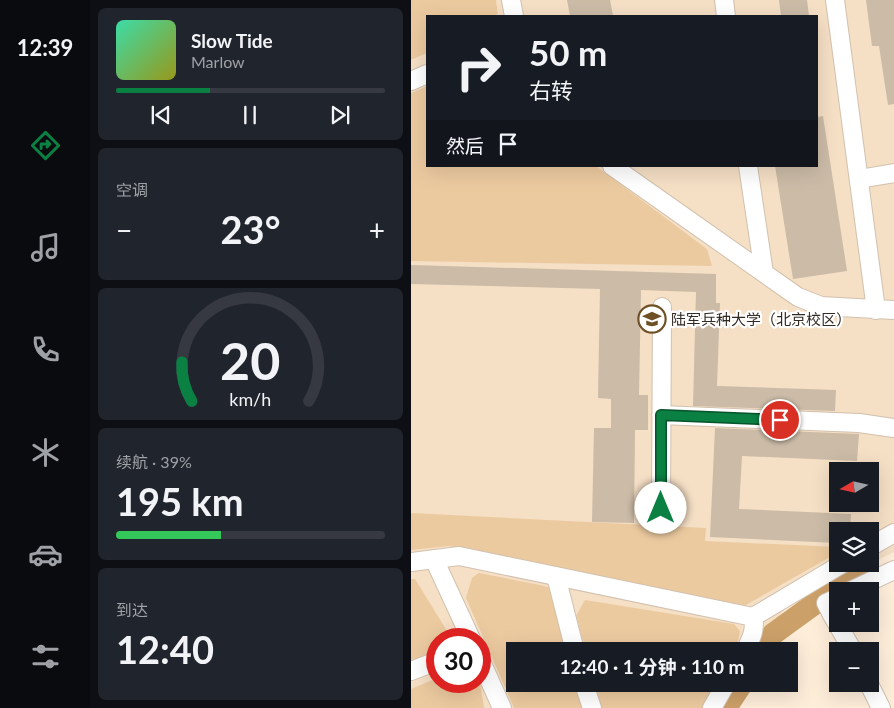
<!DOCTYPE html>
<html lang="zh">
<head>
<meta charset="utf-8">
<style>
	body { margin:0; font-family:Lato,"Noto Sans SC",sans-serif; background:#20242c; color:#f1f3f6; height:100vh; display:flex; flex-direction:column; font-size:19px; white-space:nowrap }
	* { box-sizing:border-box; margin:0 }
	p { font-size:16px; color:#9ea1a6 }
	.icon { flex:none; width:28px; height:28px; fill:none; stroke:currentColor; stroke-width:2; stroke-linecap:round; stroke-linejoin:round }
	.map { position:relative; flex:1; overflow:hidden }
	.panel { display:flex; flex-direction:column; gap:8px; padding:8px; background:#0d0f14; width:321px }
	.panel>* { flex:none }
	.hud { position:absolute; left:15px; top:15px; width:392px; height:152px; border-radius:0px; box-shadow:0 5px 20px #0002; background:#171b24; color:#f1f3f6; overflow:hidden }
	.needle { width:32px; rotate:261deg }
	.controls { position:absolute; left:418px; top:462px; display:grid; gap:10px }
	.controls a { display:grid; place-items:center; width:50px; height:50px; border-radius:0px; background:#171b24; box-shadow:0 5px 20px #0002; font-size:25px }
	.speed { position:absolute; left:15px; top:628px; display:flex; gap:10px; font-size:25px; font-weight:700; text-align:center }
	.speed>* { display:grid; place-content:center; width:65px; height:65px; border-radius:50%; background:#171b24; box-shadow:0 5px 20px #0002; line-height:1 }
	.speed .limit { border:8px solid #d22; background:#fff; color:#111 }
	.pin { position:absolute; display:grid; place-items:center; width:42px; height:42px; color:#fff; margin:-21px; border:2px solid #fff; border-radius:50%; box-shadow:0 1px 5px #0007 }
	.me { position:absolute; width:55px; margin:-28px; rotate:0deg; stroke-linejoin:round; filter:drop-shadow(0 0 4px #0008) }
	.turn { display:flex; align-items:center; gap:18px; height:105px; padding:0 20px; font-size:22px }
	.turn .icon { width:65px; height:65px; stroke-width:2.5 }
	.turn b { display:block; font-size:35px; line-height:42px }
	.then { display:flex; align-items:center; height:48px; padding:0 20px; background:#0003; gap:10px; font-size:19px }
	.big { font-size:38px; font-weight:700; line-height:1.1 }
	.panel .card { flex:1; display:flex; flex-direction:column; justify-content:center; gap:8px; min-width:0; padding:0 18px; border-radius:8px; background:#20242c }
	.panel .dial { align-items:center; gap:0 }
	.dial svg { height:130px; overflow:visible; fill:none; stroke:#363941; stroke-width:7; stroke-linecap:round; text-anchor:middle }
	.dial text { fill:#f1f3f6; stroke:none }
	.song { display:flex; align-items:center; gap:15px }
	.cover { width:60px; height:60px; border-radius:8px; background:linear-gradient(135deg,hsl(160 70% 55%),hsl(60 70% 35%)) }
	.played { height:5px; border-radius:2px; background:linear-gradient(90deg,#0b8043 35%,#363941 35%) }
	.keys { display:flex; justify-content:space-around; direction:ltr }
	.heat { display:flex; justify-content:space-between; align-items:center; font-size:28px; direction:ltr }
	.charge { height:8px; border-radius:4px; background:linear-gradient(90deg,#34c759 39%,#363941 0) }
	.trip { position:absolute; left:95px; top:642px; width:292px; height:50px; border-radius:0px; background:#171b24; box-shadow:0 5px 20px #0002; font-weight:700; line-height:50px; text-align:center }
	main { display:flex; flex:1; min-height:0 }
	.menu { display:flex; flex-direction:column; width:90px; justify-content:space-around; align-items:center; background:#090b0e; color:#9ea1a6 }
	.menu .icon { width:35px; height:35px }
	.menu .on { color:#0b8043 }
	.menu b { font-size:22px; color:#f1f3f6 }
	.map>svg:first-child { display:block }
	.built { fill:#f5dfc5; fill-rule:evenodd }
	.green { fill:#eccaa0 }
	.lines { fill:none; stroke-linecap:round; stroke-linejoin:round }
	.river { stroke:#cca069; stroke-width:22 }
	.building { fill:#cbbba7 }
	.minor-casing { stroke:#d2c1ae; stroke-width:20 }
	.minor { stroke:#fff; stroke-width:18 }
	.route-casing { stroke:#07532c; stroke-width:12 }
	.route { stroke:#0b8043; stroke-width:9 }
	.labels { text-anchor:middle; dominant-baseline:central; stroke-width:4.5; stroke-linejoin:round; paint-order:stroke }
	.poi-label { font-size:15px; fill:#322b24; stroke:#fff; text-anchor:start }
</style>
</head>
<body>
<main>
<nav class="menu">
<b>12:39</b>
<svg class="icon on" aria-label="directions" viewBox="0 0 24 24"><path d="M12 3l9 9-9 9-9-9zM9 14v-3h6M13 9l2 2-2 2"/></svg>
<svg class="icon" aria-label="music" viewBox="0 0 24 24"><path d="M9 18V5l10-2v13"/><circle cx="6" cy="18" r="3"/><circle cx="16" cy="16" r="3"/></svg>
<svg class="icon" aria-label="phone" viewBox="0 0 24 24"><path d="M5 4h4l2 5-3 2q2 4 5 5l2-3 5 2v4C11 20 4 13 5 4z"/></svg>
<svg class="icon" aria-label="climate" viewBox="0 0 24 24"><path d="M12 3v18M4 7l16 10M4 17L20 7"/></svg>
<svg class="icon" aria-label="car" viewBox="0 0 24 24"><path d="M5 17H2v-5l4-1 3-4h7l3 4 3 1v5h-3M9 17h6M6 11h13"/><circle cx="7" cy="17" r="2"/><circle cx="17" cy="17" r="2"/></svg>
<svg class="icon" aria-label="filters" viewBox="0 0 24 24"><path d="M4 7h16M4 17h16"/><circle cx="9" cy="7" r="2"/><circle cx="15" cy="17" r="2"/></svg>
</nav>
<section class="panel">
<div class="card">
<div class="song"><i class="cover"></i><div><b>Slow Tide</b><p>Marlow</p></div></div>
<div class="played"></div>
<div class="keys"><svg class="icon" aria-label="previous" viewBox="0 0 24 24"><path d="M18 5L8 12l10 7zM5 5v14"/></svg><svg class="icon" aria-label="pause" viewBox="0 0 24 24"><path d="M8 5v14M16 5v14"/></svg><svg class="icon" aria-label="next" viewBox="0 0 24 24"><path d="M6 5l10 7-10 7zM19 5v14"/></svg></div>
</div>
<div class="card"><p>空调</p>
<div class="heat"><a>−</a><b class="big">23°</b><a>+</a></div>
</div>
<div class="card dial"><svg viewBox="0 0 100 80">
<path d="M14 69A42 42 0 1 1 86 69"/>
<path d="M14 69A42 42 0 0 1 8 45" stroke="#0b8043"/>
<text x="50" y="56" font-size="32" font-weight="700">20</text>
<text x="50" y="72" font-size="11">km/h</text>
</svg></div>
<div class="card"><p>续航 · 39%</p><b class="big">195 km</b><div class="charge"></div></div>
<div class="card"><p>到达</p><b class="big">12:40</b></div>
</section>
<div class="map">
<svg width="483" height="708" viewBox="0 0 483 708">
	<rect width="100%" height="100%" fill="#feedd9"/>
	<path class="built" d="M85 0H483V552L377 605 342 651H104V684H323L310 708H0V60L16 53V166H406V16H83L87 14ZM426 471H459V504H426ZM426 531H459V564H426ZM26 639H69V681H26Z"/>
	<path class="green" d="M0 0H85L87 14 83 16H16V53L0 60Z
		M16 86V166H185L296 249 301 266 0 261V93Z
		M0 513 295 528 294 541 426 547V553L328 609 38 546 0 550Z
		M68 573 129 585 140 588 159 651H104V684H169L176 708H103L55 598 61 578Z
		M0 579H4L41 639H26V650L0 661Z
		M174 600 323 624 329 631 325 651H175L165 616Z
		M26 678V681L69 683 73 708H0V689Z
		M184 684H307L292 708H191Z"/>
	<g class="lines">
		<path class="river" d="M352 651 362 634 417 594 458 574
			M315 708 331 684"/>
	</g>
	<path class="building" d="M156 0H199L202 16H159Z
		M368 0H396L398 16H370Z
		M455 0H483V104L477 105 468 46H461Z
		M412 116 436 271 382 279 364 166H406V117Z
		M0 265 305 274V303H309L306 386 425 390 424 411 282 406 285 292 230 290 228 395H237V430H224L223 523 181 522 183 428H200V399L187 398 189 289 0 284Z
		M304 428 448 434 446 461 331 456 328 509 440 514 439 531H426V543L299 537Z"/>
	<g class="lines">
		<g class="minor-casing">
			<path id="minor" d="M100 0 103 16
				M313 0 315 16
				M424 0 465 310
				M0 81 16 74
				M201 166 387 297 410 306 483 310
				M337 166 353 273
				M448 179 483 173
				M250 415 448 423 483 428
				M250 508 251 307
				M459 547 483 533
				M23 559 60 639
				M0 562 48 556 342 617 431 564
				M145 576 164 651
				M439 591 483 570
				M426 598 415 603 421 615 442 651
				M334 651C340 639 345 630 342 617
				M69 659 91 708
				M0 671 26 661
				M173 684 181 708
				M458 684 470 708
				M301 708 315 684"/>
		</g>
		<use href="#minor" class="minor"/>
	</g>
	<g class="lines">
		<g class="route-casing">
			<path id="route" d="M250 508V415L369 420"/>
		</g>
		<use href="#route" class="route"/>
	</g>
	<defs>
		<g id="university-ring" transform="scale(1.4375)"><circle r="9.5" fill="#fff" stroke="#6f5025" stroke-width="1.5"/><path d="M0-5L7-2L0 1L-7-2ZM-4 1L0 2.5L4 1V4Q0 6-4 4Z" fill="#6f5025"/></g>
	</defs>
	<g fill-rule="evenodd">
		<use href="#university-ring" x="241" y="319"/>
	</g>
	<g class="labels">
		<g class="poi-label">
			<text x="260" y="319">陆军兵种大学（北京校区）</text>
		</g>
	</g>
</svg>
<div class="controls">
<a><svg class="needle" viewBox="-14 -14 28 28"><path d="M0-13l5 13h-10z" fill="#e53935"/><path d="M0 13l5-13h-10z" fill="#9ea1a6"/></svg></a>
<a><svg class="icon" aria-label="layers" viewBox="0 0 24 24"><path d="M12 4l9 5-9 5-9-5zM3 14l9 5 9-5"/></svg></a>
<a>+</a>
<a>−</a>
</div>
<div class="speed"><div class="limit">30</div></div>
<div class="pin" style="left:369px;top:420px;background:#d93025"><svg class="icon" aria-label="arrive" viewBox="0 0 24 24"><path d="M6 21V4h12l-3 4 3 4H6"/></svg></div>
<svg class="me" style="left:250px;top:508px" viewBox="-20 -20 40 40"><circle r="19" fill="#fff"/><path d="M0-13L10 11 0 6-10 11z" fill="#0b8043"/></svg>
<div class="trip">12:40 · 1 分钟 · 110 m</div>
<div class="hud">
<div class="turn"><svg class="icon" aria-label="right" viewBox="0 0 24 24"><path d="M7 20v-9h11M14 6l5 5-5 5"/></svg><div><b>50 m</b>右转</div></div>
<div class="then">然后<svg class="icon" aria-label="arrive" viewBox="0 0 24 24"><path d="M6 21V4h12l-3 4 3 4H6"/></svg></div>
</div>
</div>
</main>
</body>
</html>
